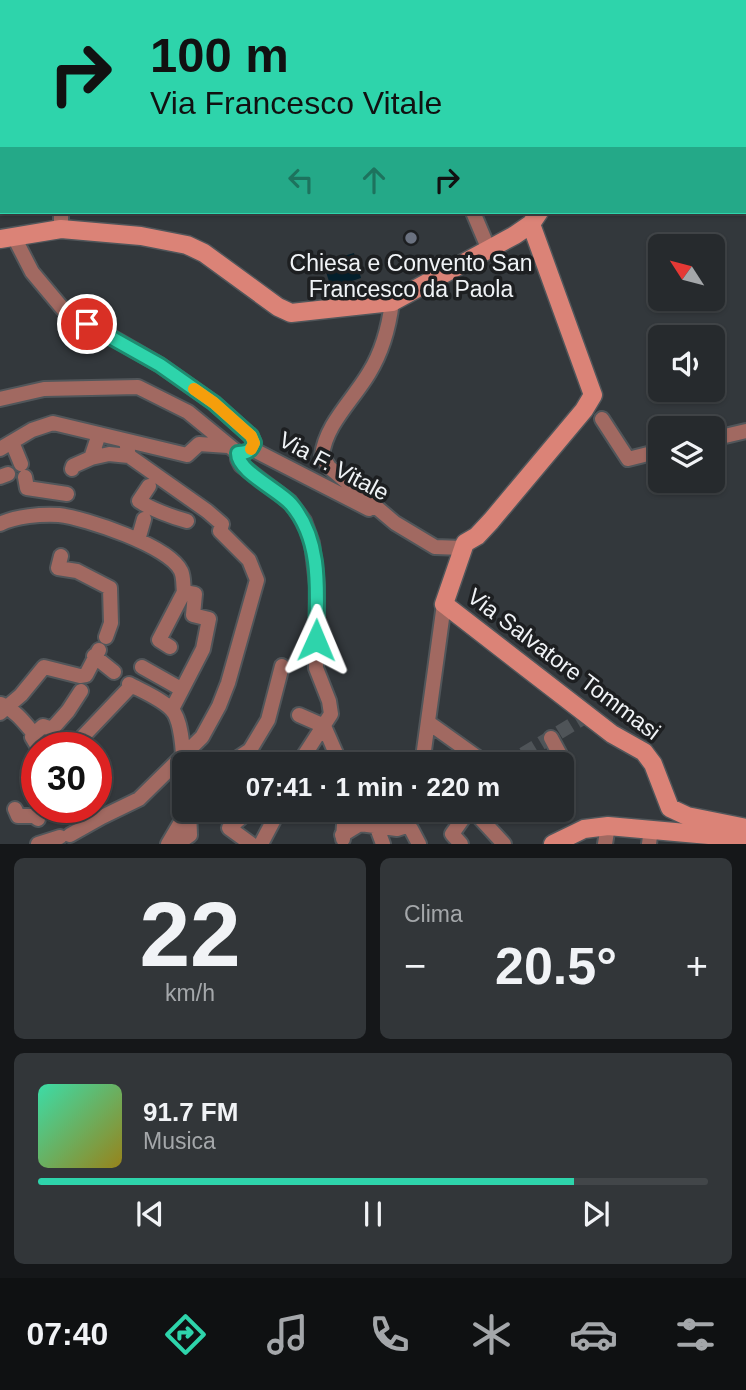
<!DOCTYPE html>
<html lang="it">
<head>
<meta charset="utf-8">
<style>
	body { margin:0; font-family:Helvetica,sans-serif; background:#323639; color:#f1f3f6; height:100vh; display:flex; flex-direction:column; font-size:26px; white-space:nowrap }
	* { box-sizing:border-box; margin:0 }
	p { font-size:23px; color:#a4a7aa }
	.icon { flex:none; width:38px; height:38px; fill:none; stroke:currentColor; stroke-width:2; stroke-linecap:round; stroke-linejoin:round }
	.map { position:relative; height:844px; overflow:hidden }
	.panel { display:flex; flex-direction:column; gap:14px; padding:14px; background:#151719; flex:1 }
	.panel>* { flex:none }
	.hud { position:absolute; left:0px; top:0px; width:747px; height:214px; box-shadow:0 2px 5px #0004,0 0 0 2px #424649; background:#2ed4ab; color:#111; overflow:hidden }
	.needle { width:46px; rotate:306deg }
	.fabs { position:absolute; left:648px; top:234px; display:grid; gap:14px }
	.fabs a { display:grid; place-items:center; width:77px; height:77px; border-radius:10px; background:#262a2d; box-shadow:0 2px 5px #0004,0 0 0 2px #424649; font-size:35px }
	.speed { position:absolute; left:21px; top:732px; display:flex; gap:14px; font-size:35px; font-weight:700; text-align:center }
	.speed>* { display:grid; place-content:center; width:91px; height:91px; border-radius:50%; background:#262a2d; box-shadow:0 2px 5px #0004,0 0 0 2px #424649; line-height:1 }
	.speed .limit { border:10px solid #d22; background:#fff; color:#111 }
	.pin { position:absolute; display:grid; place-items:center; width:60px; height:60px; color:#fff; margin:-30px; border:4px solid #fff; border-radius:50%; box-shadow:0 2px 7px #0007 }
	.me { position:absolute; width:77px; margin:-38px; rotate:1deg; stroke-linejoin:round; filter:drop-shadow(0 0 5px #0008) }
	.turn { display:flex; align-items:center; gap:24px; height:147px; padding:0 35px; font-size:32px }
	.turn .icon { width:91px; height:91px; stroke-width:2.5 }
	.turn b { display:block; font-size:49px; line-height:60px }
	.lanes { display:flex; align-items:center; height:66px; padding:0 35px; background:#0003; justify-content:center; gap:35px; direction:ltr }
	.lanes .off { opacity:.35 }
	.big { font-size:52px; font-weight:700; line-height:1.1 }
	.panel .tile { flex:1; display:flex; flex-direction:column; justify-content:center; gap:10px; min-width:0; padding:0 24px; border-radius:10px; background:#323639 }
	.panel .dial { align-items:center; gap:0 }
	.dial b { font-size:91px; line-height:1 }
	.song { display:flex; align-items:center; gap:21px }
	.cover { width:84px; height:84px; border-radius:10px; background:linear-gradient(135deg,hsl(160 70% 55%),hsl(50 70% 35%)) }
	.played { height:7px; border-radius:4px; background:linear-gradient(90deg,#2ed4ab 80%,#424649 80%) }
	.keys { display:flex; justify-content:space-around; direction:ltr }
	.heat { display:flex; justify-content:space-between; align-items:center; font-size:38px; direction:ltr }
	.panel .tiles { flex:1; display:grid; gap:14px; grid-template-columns:1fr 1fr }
	.tile:last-child { grid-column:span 2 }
	.trip { position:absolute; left:172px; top:752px; width:402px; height:70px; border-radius:10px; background:#262a2d; box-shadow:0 2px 5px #0004,0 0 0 2px #424649; font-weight:700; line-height:70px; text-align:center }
	.menu { display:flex; height:112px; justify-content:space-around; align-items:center; background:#0f1112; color:#a4a7aa }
	.menu .icon { width:49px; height:49px }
	.menu .current { color:#2ed4ab }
	.menu b { font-size:32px; color:#f1f3f6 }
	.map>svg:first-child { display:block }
	.water { fill:#031f2c }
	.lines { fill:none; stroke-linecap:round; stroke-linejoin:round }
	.street-tunnel { stroke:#4f5458; stroke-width:14; stroke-dasharray:14 7; stroke-linecap:butt }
	.street-casing { stroke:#51565a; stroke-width:18 }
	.secondary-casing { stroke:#51565a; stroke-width:21 }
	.street { stroke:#a16961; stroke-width:14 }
	.secondary { stroke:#db8377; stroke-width:18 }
	.route-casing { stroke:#1e8a6f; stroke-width:18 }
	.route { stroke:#2ed4ab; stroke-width:12 }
	.slow { stroke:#f59e0b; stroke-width:12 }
	.worship-dot { fill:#6b7280; stroke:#1d1f21; stroke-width:2.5 }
	.labels { text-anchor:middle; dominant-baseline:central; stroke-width:7; stroke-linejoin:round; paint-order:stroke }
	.poi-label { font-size:23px; fill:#f0f3f6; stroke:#1d1f21 }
	.street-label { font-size:23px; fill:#f0f3f6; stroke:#1d1f21 }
</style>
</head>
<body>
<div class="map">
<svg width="746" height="844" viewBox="0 0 746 844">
	<rect width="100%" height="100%" fill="#33383c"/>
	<path class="water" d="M354 253 361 278 331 288 323 262Z"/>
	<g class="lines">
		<path class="street-tunnel" d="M505 765 588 715"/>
		<g class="street-casing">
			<path id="street" d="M136 0 137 2
				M449 0V2
				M61 212V229
				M473 212 489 250
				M14 237 32 272 63 309 160 365 214 403 251 436 254 443 252 449
				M392 302C389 326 382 352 369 373 353 400 325 425 322 456L329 467 395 523 435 547 463 548
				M0 399 44 389 138 387 188 412 238 453V459L241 465 290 502 304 521 312 543 317 585 316 668 329 701 331 714 298 765
				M602 419 628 459 660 451
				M712 439 746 431
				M12 442 21 464
				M0 449 32 430 53 423 187 455 199 444 228 446
				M252 449 369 509
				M91 458 109 454 129 456
				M72 469 73 466 91 458 99 434
				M0 477 8 474
				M25 477 27 488 67 494
				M149 486 139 501C151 509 172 517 187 521
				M0 524C16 516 41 514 59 515 85 518 170 546 181 571 184 577 183 586 184 592L195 594 193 615 209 619 203 649 172 709
				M138 540 144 519
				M61 556 58 568 77 571 110 588 111 623 106 637
				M170 647 159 640 184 592
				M94 656 114 672
				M142 667 181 689
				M129 684C142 691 160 698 171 709 183 720 183 756 184 772
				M1 704C16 711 24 722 34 734L32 737 38 747
				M0 713 21 695 44 667 80 676 86 675 99 650
				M299 715 324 726
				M429 723 488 765
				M324 726 341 765
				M34 734 43 726 52 729 68 711 81 691
				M551 738 566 766
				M73 747 131 686
				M250 750 268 720 282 666
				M223 765 238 758 250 750 262 765
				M422 765 444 604
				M15 809 18 816H34L38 819
				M250 810 229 828 251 844
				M480 818 504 844
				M376 825 383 844
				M409 825 419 844
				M70 835 102 817 139 799 202 737 219 706 228 683 257 580 249 560 220 531 222 524 207 511 129 456 126 442
				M342 835 360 824 397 829 409 825 413 810
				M343 839 345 810
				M38 844 60 837
				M168 844 188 810
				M177 844 190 835 189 810
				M261 844 279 810
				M461 844 452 834 469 810
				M605 844 608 826
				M649 844 651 829"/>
		</g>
		<g class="secondary-casing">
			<path id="secondary" d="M650 2 651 0
				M531 224 593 395 584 410 491 521 477 536 465 543 444 604 612 734 644 752 653 764 670 808 687 816 746 828
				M0 239 61 229 141 236 187 245 204 253 278 307 291 313 392 302 515 235 531 224 539 212
				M553 844 584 829 608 826 742 838"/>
		</g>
		<use href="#street" class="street"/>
		<use href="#secondary" class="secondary"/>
	</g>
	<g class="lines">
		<g class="route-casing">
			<path id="route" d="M87 324 160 365 214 403 251 436 254 443C251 451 247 453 238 453 237 471 279 490 291 504 323 541 317 595 316 640"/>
		</g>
		<use href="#route" class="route"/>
		<path class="slow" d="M194 389 214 403 251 436 254 443 251 449"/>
	</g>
	<circle class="worship-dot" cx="411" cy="238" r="7"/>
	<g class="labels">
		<g class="poi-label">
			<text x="411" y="263">Chiesa e Convento San<tspan x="411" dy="26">Francesco da Paola</tspan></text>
		</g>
		<g class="street-label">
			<text transform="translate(334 466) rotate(28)">Via F. Vitale</text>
			<text transform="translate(564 664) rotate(37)">Via Salvatore Tommasi</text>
		</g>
	</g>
</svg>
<div class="fabs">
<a><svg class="needle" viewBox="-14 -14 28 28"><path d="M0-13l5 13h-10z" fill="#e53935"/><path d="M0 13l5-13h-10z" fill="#a4a7aa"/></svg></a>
<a><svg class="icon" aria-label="sound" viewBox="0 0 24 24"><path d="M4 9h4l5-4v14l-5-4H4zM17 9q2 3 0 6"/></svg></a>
<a><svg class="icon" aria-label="layers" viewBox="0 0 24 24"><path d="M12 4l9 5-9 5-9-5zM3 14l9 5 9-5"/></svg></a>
</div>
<div class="speed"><div class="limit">30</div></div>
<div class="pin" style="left:87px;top:324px;background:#d93025"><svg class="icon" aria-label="arrive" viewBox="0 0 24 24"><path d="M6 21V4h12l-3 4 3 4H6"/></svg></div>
<svg class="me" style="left:316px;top:640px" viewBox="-20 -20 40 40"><path d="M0-17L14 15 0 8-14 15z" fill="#2ed4ab" stroke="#fff" stroke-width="4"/></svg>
<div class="trip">07:41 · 1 min · 220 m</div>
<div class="hud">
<div class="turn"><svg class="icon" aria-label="right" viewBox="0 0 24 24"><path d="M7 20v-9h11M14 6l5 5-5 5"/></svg><div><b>100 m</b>Via Francesco Vitale</div></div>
<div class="lanes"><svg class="icon off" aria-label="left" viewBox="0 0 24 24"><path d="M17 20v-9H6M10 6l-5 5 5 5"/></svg><svg class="icon off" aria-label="ahead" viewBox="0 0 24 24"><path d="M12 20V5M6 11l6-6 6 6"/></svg><svg class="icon" aria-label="right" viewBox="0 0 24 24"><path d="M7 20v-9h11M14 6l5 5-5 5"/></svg></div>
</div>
</div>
<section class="panel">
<div class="tiles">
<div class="tile dial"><b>22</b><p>km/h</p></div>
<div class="tile"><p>Clima</p>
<div class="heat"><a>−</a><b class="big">20.5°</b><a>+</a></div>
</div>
<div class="tile">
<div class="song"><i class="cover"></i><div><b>91.7 FM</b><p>Musica</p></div></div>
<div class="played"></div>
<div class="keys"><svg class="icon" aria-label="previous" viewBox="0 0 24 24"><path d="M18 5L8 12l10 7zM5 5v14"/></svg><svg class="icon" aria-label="pause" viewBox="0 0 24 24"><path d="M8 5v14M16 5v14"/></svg><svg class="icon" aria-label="next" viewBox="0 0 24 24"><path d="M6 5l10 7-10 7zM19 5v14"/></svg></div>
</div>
</div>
</section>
<nav class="menu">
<b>07:40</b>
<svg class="icon current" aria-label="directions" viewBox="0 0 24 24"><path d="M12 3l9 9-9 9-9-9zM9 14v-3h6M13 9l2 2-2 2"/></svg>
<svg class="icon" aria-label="music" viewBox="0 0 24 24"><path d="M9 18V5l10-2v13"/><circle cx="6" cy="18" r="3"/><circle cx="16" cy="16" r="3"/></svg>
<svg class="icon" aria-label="phone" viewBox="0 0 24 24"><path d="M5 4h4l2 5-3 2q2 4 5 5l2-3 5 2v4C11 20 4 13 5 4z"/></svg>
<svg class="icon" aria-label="climate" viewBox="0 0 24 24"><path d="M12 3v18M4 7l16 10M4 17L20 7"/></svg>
<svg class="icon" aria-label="car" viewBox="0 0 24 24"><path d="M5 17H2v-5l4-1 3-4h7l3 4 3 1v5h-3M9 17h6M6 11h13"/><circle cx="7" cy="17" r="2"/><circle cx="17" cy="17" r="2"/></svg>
<svg class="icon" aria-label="filters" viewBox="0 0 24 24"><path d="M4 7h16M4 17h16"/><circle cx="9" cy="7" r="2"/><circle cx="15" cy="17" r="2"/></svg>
</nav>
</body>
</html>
